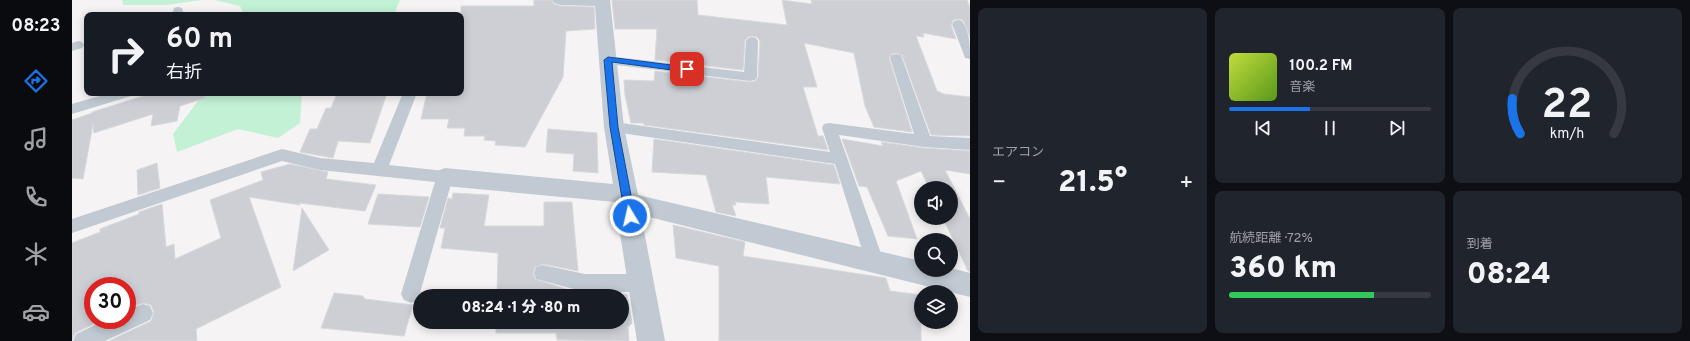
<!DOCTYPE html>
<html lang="ja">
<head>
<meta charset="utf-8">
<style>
	body { margin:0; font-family:Overpass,"Noto Sans JP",sans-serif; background:#20242c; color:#f1f3f6; height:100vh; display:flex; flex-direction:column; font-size:15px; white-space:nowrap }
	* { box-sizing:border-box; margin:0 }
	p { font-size:13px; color:#9ea1a6 }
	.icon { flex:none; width:22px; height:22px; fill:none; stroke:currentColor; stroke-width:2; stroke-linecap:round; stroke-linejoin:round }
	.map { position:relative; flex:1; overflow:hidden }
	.drawer { display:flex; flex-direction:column; gap:8px; padding:8px; background:#0d0f14; width:720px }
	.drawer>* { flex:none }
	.banner { position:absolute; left:12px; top:12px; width:380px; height:84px; border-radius:8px; box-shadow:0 2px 10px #0003; background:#171b24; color:#f1f3f6; overflow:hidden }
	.controls { position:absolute; left:842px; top:181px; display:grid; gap:8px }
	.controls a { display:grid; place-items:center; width:44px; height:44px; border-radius:50%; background:#171b24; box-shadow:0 2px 10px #0003; font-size:20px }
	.speed { position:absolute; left:12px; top:277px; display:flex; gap:8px; font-size:20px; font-weight:700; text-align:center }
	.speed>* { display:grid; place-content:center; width:52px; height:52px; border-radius:50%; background:#171b24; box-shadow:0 2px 10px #0003; line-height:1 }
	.speed .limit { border:6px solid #d22; background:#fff; color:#111 }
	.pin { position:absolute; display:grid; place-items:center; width:34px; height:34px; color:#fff; margin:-17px; border-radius:8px; box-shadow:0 2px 6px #0006 }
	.me { position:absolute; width:44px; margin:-22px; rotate:351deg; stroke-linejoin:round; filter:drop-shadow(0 0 3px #0008) }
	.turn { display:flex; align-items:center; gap:14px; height:84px; padding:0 16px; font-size:18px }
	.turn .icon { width:52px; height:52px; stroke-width:2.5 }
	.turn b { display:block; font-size:28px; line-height:34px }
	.big { font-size:30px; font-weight:800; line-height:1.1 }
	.drawer .card { flex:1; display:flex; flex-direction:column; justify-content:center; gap:6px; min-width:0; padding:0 14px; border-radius:8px; background:#20242c }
	.drawer .dial { align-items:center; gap:0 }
	.dial svg { height:104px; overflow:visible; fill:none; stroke:#363941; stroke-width:7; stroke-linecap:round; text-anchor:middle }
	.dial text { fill:#f1f3f6; stroke:none }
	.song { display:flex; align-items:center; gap:12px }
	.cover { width:48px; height:48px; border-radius:6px; background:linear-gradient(135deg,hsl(70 70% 55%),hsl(90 70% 35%)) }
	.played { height:4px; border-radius:2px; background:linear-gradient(90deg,#1a73e8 40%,#363941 40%) }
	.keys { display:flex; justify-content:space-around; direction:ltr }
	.heat { display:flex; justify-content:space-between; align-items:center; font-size:22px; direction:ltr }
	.charge { height:6px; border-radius:3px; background:linear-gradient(90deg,#34c759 72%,#363941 0) }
	.drawer .tiles { flex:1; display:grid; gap:8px; grid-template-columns:repeat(3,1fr) }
	.card:first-child { grid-row:span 2 }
	.trip { position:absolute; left:341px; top:289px; width:216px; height:40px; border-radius:20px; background:#171b24; box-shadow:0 2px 10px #0003; font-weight:800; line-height:40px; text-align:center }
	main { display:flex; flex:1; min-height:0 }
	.tabs { display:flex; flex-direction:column; width:72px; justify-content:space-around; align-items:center; background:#090b0e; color:#9ea1a6 }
	.tabs .icon { width:28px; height:28px }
	.tabs .current { color:#1a73e8 }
	.tabs b { font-size:18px; color:#f1f3f6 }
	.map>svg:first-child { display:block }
	.green { fill:#c3f1d5 }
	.building { fill:#cdcfd5; stroke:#d7d9de }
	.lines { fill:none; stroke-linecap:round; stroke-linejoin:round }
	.service { fill:#c1cad2; fill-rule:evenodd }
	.minor { fill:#c1cad2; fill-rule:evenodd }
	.route { fill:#1a73e8; stroke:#114b97 }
</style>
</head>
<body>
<main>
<nav class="tabs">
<b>08:23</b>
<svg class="icon current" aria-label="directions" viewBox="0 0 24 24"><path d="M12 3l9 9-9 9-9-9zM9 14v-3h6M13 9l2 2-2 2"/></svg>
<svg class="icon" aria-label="music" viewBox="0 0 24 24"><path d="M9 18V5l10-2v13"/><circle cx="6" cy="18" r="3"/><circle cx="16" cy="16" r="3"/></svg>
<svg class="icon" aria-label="phone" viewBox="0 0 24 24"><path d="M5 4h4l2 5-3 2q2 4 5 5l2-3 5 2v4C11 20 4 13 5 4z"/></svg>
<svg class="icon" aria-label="climate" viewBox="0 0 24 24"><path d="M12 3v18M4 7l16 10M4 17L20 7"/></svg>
<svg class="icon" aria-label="car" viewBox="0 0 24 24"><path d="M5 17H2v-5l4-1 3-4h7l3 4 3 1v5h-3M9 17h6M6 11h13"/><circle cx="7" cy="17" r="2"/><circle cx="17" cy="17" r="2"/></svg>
</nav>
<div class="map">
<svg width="898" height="341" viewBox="0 0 898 341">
	<rect width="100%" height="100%" fill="#f5f3f3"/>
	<path class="green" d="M50 0H129L95 5H51Z
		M143 0H328L322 15H172L168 6Z
		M132 93H230L228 123 206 138 166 129 105 152 101 134Z"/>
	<path class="building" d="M462 0H479L482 4 488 6 522 7 523 29 494 31 491 77 453 147 423 145 424 141 412 140 413 136H392L393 128H375L377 119H349L355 93H389V6H462Z
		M540 0H625L626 15 715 25 710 0 740 4 739 0H895L898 8V37L891 20 886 19 881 20 879 25 884 39 851 33 852 37 844 36 865 91 872 94 898 97V136L859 135 830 55 824 53 819 54 817 58 840 132 802 127 793 106 782 53 732 43 745 87H731L746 136H751L756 150 572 125 571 123H559L553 95 552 80 582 81 583 71 678 82 683 81 686 77 688 41 685 37 680 36 676 37 673 40 671 70 583 60 585 29H543Z
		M81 93H132L133 98 108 106 105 121 79 126 81 114 22 133 21 124 11 179 0 178V120L20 113V112Z
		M270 93H315L298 143 266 141 261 158 228 152 238 129H245L254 108H259L264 96Z
		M476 129 525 133 526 173 501 171 502 154 474 152Z
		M582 139 762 165 768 184 694 177 697 204 663 202 664 205H660L664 216 644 212 634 175 580 172Z
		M770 139 811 146 809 142 852 148 898 151V174L873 170 898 219V271H896L871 218H879V188H857L849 171 824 181 845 239 816 236 795 187 787 186Z
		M85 163 88 188 66 195 65 170Z
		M218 164 256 172 254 179 304 185 293 211 227 203 228 205 177 197 209 287 124 329 125 341H37L79 321 82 312 79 305 71 303 55 308V286H21V320H30L3 333 0 340V243L28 232V229L67 214V212L90 204 94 247 102 244 103 259 149 238 138 200 191 180 189 172Z
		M381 193 417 195 412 226H472V202H500L506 271 471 264 463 267 461 273 463 279 512 295 555 294 560 323 556 327 557 341 485 340 484 333H424V322H550V296H425L426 253 369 248 373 228H368L376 198 380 199Z
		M306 194 357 197 348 227 296 224Z
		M230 208 257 250 221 271Z
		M601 225 673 242 671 256 814 278 818 291 849 295V341H647V266L604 258Z
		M262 293 291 296 293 299 341 305 332 336 249 328Z"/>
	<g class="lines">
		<path class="service" d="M106 7 110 8 112 15H100L102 8Z
			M886 20 890 21C898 33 898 45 898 59L893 58 892 55 880 24 882 21Z
			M680 37 684 38 686 41 685 77 683 80 678 81 536 64 531 63 530 60 531 57 536 56 672 72 674 41 676 38Z
			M6 41 10 42 12 45 10 48 0 51V43Z
			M824 54 829 55 830 58 858 136 898 138V150L852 147 767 135 812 262 810 268 803 270 796 268 794 262 763 164 542 132 537 131 535 127 537 123 542 122 758 152 750 128 752 124 757 123 842 134 818 58 819 55Z
			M38 93H61L59 96 0 114V104Z
			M331 93H345L317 165 373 171 379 173 381 177 346 300 339 303 332 300 329 294 363 182 248 170 210 161 0 233V219L210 149 248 158 302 163Z
			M471 265 513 274H569L576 277 579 283 576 289 569 292H513L464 279 462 273 464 267Z
			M71 304 78 306 81 313 78 320 33 341H1L4 334 34 320H55V310Z"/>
		<path class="minor" d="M480 0H538L552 127 566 195 849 261V270H879V268L898 273V297L569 215 593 341H565L543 202 373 186 365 183 362 177 365 171 373 168 541 184 532 127 523 6 488 5 482 3Z"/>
	</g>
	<path class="route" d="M536 57 615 67 618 69 615 72 540 62 546 127 563 216 562 219H555L553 216 538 127 532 60Z"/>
</svg>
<div class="controls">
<a><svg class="icon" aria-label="sound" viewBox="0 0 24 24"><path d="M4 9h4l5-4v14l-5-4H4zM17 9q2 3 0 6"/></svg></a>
<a><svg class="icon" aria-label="search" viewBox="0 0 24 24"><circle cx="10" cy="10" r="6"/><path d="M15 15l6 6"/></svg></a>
<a><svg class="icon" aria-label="layers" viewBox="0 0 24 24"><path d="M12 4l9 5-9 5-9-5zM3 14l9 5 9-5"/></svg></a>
</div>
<div class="speed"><div class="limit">30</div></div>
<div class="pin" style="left:615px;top:69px;background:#d93025"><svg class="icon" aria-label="arrive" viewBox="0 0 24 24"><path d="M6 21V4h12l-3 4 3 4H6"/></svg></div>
<svg class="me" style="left:558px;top:216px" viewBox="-20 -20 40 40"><circle r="17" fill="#1a73e8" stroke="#fff" stroke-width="3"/><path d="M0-11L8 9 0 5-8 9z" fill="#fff"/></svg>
<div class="trip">08:24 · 1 分 · 80 m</div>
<div class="banner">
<div class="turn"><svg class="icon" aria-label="right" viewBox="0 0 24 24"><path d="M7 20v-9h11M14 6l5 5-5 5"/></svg><div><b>60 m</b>右折</div></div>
</div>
</div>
<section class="drawer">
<div class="tiles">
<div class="card"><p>エアコン</p>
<div class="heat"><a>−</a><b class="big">21.5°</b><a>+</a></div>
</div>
<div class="card">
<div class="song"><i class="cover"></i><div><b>100.2 FM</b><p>音楽</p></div></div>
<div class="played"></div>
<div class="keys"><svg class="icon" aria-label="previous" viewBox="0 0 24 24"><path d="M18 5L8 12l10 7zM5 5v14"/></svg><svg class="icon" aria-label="pause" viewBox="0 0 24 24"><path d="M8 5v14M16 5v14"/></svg><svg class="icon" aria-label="next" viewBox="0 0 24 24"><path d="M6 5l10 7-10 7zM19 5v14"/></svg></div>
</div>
<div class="card dial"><svg viewBox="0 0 100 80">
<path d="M14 69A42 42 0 1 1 86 69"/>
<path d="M14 69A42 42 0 0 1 8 42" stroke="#1a73e8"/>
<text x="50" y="56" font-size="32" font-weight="700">22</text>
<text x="50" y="72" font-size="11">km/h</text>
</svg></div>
<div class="card"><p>航続距離 · 72%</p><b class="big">360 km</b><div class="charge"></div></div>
<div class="card"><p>到着</p><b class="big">08:24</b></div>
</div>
</section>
</main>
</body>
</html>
